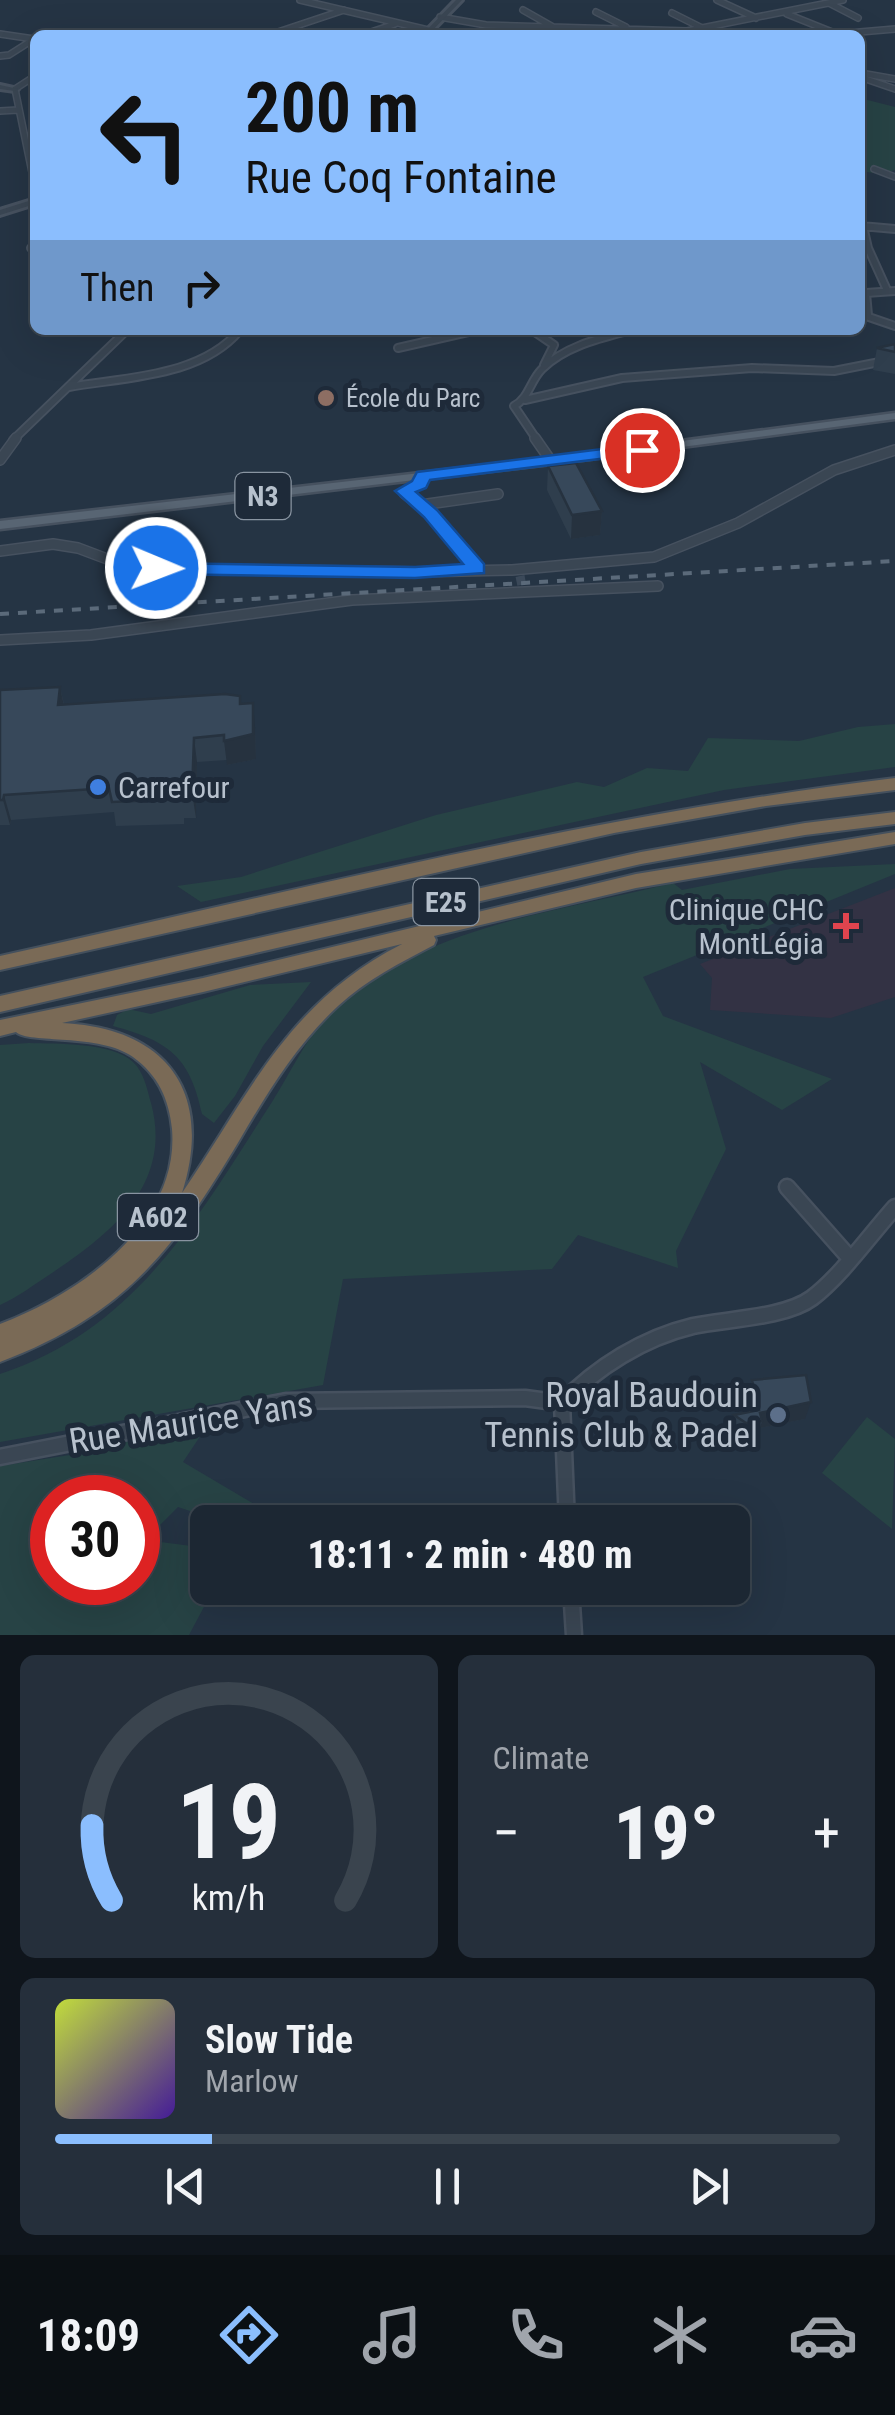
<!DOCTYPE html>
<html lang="en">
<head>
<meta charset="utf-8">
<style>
	body { margin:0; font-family:"Roboto Condensed",sans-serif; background:#252f3b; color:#f1f3f6; height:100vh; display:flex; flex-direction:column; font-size:38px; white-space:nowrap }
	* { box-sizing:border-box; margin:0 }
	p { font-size:32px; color:#a0a5ac }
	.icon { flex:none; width:55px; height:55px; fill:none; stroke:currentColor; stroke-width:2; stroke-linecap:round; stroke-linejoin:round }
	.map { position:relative; height:1635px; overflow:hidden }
	.panel { display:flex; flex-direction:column; gap:20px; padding:20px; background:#0f151c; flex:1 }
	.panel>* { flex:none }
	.hud { position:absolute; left:30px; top:30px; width:835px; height:305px; border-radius:15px; box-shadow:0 10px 40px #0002,0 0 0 2px #3a444e; background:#8bbefe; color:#111; overflow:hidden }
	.speed { position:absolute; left:30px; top:1475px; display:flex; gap:20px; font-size:50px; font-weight:700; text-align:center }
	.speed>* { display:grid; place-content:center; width:130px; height:130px; border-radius:50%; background:#1c2733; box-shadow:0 10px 40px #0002,0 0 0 2px #3a444e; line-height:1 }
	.speed .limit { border:15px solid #d22; background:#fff; color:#111 }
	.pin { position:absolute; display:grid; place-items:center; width:85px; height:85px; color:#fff; margin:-42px; border:5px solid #fff; border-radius:50%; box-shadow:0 2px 10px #0007 }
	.me { position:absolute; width:110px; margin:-55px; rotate:91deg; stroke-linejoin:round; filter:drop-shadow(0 0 8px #0008) }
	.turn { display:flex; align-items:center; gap:35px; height:210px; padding:0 50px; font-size:45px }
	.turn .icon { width:130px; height:130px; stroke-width:2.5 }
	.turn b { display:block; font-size:70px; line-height:85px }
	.then { display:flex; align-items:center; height:95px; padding:0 50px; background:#0003; gap:20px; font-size:38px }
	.big { font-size:75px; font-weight:800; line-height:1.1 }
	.panel .tile { flex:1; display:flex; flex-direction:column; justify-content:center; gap:15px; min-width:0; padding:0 35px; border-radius:15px; background:#252f3b }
	.panel .dial { align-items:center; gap:0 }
	.dial svg { height:260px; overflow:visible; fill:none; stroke:#3a444e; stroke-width:7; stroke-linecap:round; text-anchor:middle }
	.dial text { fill:#f1f3f6; stroke:none }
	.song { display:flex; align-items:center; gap:30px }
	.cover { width:120px; height:120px; border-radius:15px; background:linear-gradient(135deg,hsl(70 70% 55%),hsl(260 70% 35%)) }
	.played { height:10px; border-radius:5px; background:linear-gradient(90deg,#8bbefe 20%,#3a444e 20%) }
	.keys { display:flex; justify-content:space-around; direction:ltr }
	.heat { display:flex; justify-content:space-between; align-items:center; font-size:55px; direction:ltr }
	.panel .tiles { flex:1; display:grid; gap:20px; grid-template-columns:1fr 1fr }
	.tile:last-child { grid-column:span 2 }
	.trip { position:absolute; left:190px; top:1505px; width:560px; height:100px; border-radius:15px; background:#1c2733; box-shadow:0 10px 40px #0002,0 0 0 2px #3a444e; font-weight:800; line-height:100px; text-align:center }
	.dock { display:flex; height:160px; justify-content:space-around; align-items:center; background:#0b1014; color:#a0a5ac }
	.dock .icon { width:70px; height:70px }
	.dock .current { color:#8bbefe }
	.dock b { font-size:45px; color:#f1f3f6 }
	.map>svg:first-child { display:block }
	.medical { fill:#333244 }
	.green { fill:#274345; fill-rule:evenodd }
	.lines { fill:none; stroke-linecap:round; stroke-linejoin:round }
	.minor-tunnel { stroke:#3b4959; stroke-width:9; stroke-dasharray:9 4; stroke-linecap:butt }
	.minor-far3-casing { stroke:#46515f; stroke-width:8 }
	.minor-far2-casing { stroke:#46515f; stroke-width:10 }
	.minor-far1-casing { stroke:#46515f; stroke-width:12 }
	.minor-casing { stroke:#46515f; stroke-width:19 }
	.tertiary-casing { stroke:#46515f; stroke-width:6 }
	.primary-casing { stroke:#46515f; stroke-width:5 }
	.motorway-casing { stroke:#44505d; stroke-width:4 }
	.minor-far3 { stroke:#3a4653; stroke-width:5 }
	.minor-far2 { stroke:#3a4653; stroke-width:6 }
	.minor-far1 { stroke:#3a4653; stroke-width:9 }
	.minor { stroke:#3a4653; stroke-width:14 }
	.tertiary { fill:#3a4653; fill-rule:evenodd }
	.primary { fill:#586573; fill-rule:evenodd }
	.motorway { fill:#7a6a56; fill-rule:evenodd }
	.rail { stroke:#5b6a7a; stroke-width:4; stroke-dasharray:9 9; stroke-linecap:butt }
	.wall { fill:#2f3e4d }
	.shaded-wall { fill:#26323f }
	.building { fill:#37485a; stroke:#26323f; stroke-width:2.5 }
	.route { fill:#1a73e8; stroke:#114b97; stroke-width:2.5 }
	.education-dot { fill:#8d6e63; stroke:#1e2a39; stroke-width:4 }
	.shop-dot { fill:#3f7fe0; stroke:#1e2a39; stroke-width:4 }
	.health-dot { fill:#e0444e; stroke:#1e2a39; stroke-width:4 }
	.service-dot { fill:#5c6f8a; stroke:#1e2a39; stroke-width:4 }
	.labels { text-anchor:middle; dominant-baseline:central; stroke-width:10; stroke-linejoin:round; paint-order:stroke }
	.far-poi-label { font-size:25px; fill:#b7c1cd; stroke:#1e2a39; text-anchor:start }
	.shield { fill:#1e2a39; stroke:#8994a1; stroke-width:2.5 }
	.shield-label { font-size:28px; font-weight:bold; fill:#b7c1cd }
	.poi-label { font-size:30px; fill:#b7c1cd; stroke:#1e2a39; text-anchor:start }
	.near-poi-label { font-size:35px; fill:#b7c1cd; stroke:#1e2a39; text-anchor:end }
	.near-street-label { font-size:35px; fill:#b7c1cd; stroke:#1e2a39 }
</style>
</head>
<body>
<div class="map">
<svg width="895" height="1635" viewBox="0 0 895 1635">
	<rect width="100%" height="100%" fill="#253444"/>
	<path class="medical" d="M895 888V997L831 1018 710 1010 712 978 700 964Z"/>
	<path class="green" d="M860 98 895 107V170L880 174 860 171Z
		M895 724V767L724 790 201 902 177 886 241 877 436 815 577 782 604 787 647 768 688 771 708 738 799 741 858 727Z
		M895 864V874L643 977 663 1016 832 1079 782 1110 700 1062 726 1149 676 1251 678 1268 578 1235 552 1269 343 1279 323 1385 0 1442V1374C137 1329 199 1215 272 1102 290 1074 307 1036 330 1013 420 926 557 912 673 883L682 890 790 869Z
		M311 982 263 1046 235 1096 214 1123 202 1114C190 1056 168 1041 113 1026L117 1015 128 1009 151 1014 250 985Z
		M29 1043C57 1044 112 1042 133 1062 144 1072 147 1089 151 1103 173 1184 112 1233 52 1273 35 1284 18 1297 0 1305V1045Z
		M867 1417 895 1439 892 1529 822 1473Z
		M205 1429 183 1462 254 1504 255 1522H223L178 1507 145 1540 207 1548 208 1588H214L189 1635H0V1466L95 1451 148 1435ZM52 1498H138V1582H52Z"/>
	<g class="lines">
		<path class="minor-tunnel" d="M520 576 522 586"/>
		<g class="minor-far3-casing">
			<path id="minor-far3" d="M300 0 428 30
				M717 0 756 18
				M829 3 858 18
				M523 10 553 27
				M596 12 626 27
				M672 13 702 28
				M787 14 837 34
				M440 17 486 25 687 31 843 0
				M0 34 34 39
				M837 34 895 29
				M269 35 344 10
				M362 35 395 24
				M0 56 9 55 34 39
				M866 74 895 79
				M860 77 895 89
				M15 89 35 187
				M15 89 35 76
				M0 111 18 110
				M874 169 895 177"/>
		</g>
		<g class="minor-far2-casing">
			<path id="minor-far2" d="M861 226 895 229
				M863 226 868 248 887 290
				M35 245 31 248 35 253
				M860 314 895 326
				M868 315 866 293 895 291
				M532 330 554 345 544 365
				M398 348 477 330
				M69 387C126 377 201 377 240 330
				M525 400 622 378 752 368 834 371 895 359
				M13 440 127 330
				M537 440 514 406C529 398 530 381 542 369 565 346 601 338 631 330"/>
		</g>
		<g class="minor-far1-casing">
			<path id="minor-far1" d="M535 438 551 461
				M0 460 16 438
				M423 476V481L404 493 430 514 477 569
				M421 505 498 494
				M0 551 53 544 78 548 131 568 415 572 512 570 654 557 738 523 834 470 895 450
				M0 640 91 635 352 600 658 586"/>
		</g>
		<g class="minor-casing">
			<path id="minor" d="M787 1187 847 1255
				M0 1457 286 1401 525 1398 562 1403
				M567 1522 562 1403C597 1367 643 1338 693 1326 726 1319 785 1318 812 1298 841 1276 870 1235 895 1207
				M571 1588 574 1635"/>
		</g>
		<g class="tertiary-casing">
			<path id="tertiary" d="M456 0H462L428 35H422Z
				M0 85 18 89 15 91 0 89Z
				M35 199V204L0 215V210Z"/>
		</g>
		<g class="primary-casing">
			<path id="primary" d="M895 413V419L551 464 0 529V521L551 458Z"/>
		</g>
		<g class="motorway-casing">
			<path id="motorway" d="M895 778V790L766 806 614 833 0 970V956C297 890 593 815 895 778Z
				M895 812V824L805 835 641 864 0 1012V996L641 852 805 823Z
				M895 832V844L636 888 434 936 436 940 434 945C400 963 366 980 338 1006 297 1044 267 1093 239 1141 173 1251 124 1315 0 1362V1324C79 1294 180 1224 172 1129 169 1099 158 1075 133 1057 100 1033 28 1044 16 1032L0 1036V1020L203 978 636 874ZM402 944C287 1003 251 1092 182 1193 214 1092 167 1028 62 1023L203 992Z"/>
		</g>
		<use href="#minor-far3" class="minor-far3"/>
		<use href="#minor-far2" class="minor-far2"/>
		<use href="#minor-far1" class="minor-far1"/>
		<use href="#minor" class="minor"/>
		<use href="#tertiary" class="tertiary"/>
		<use href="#primary" class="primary"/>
		<use href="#motorway" class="motorway"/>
		<path class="rail" d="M0 614 895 561"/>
	</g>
	<path class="wall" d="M895 344V374L873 370 877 348Z
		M604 444 657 464 655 482 642 484 641 488 624 490 613 470H608L603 461Z
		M548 466 602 511 600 535 571 539 547 490Z
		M60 687 64 704 241 703 255 727 256 759 227 765V760L197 762 196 818H184V824L116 826 114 812 11 820 10 825H0V690Z
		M752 1380 805 1419 760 1428 758 1437 741 1440 730 1432 734 1415 751 1412 747 1397Z"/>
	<path class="shaded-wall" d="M614 452 613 470H608L609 453Z
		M657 464 655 482 642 484 641 488 624 490 626 473 641 467Z
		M602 511 600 535 571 539 572 515Z
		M60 687 65 711 58 705Z
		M253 703 255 727 256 759 227 765 224 741Z
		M194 738 197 762 196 818 192 793Z
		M4 795 11 820 10 825 3 800Z
		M811 1402 805 1419 760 1428 762 1421 760 1413Z"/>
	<path class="building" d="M895 344V352L877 348Z
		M642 439 657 464 641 467 643 470 626 473 614 452 609 453 604 444Z
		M576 463 602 511 572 515 548 466Z
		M60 687 58 705 225 694 240 696V704L253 703V734L224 741V735L194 738 192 793 180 794V799L112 802 109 788 4 795 3 800H0V690Z
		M806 1375 811 1402 760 1413 762 1421 746 1423 734 1415 759 1410 752 1380Z"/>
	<path class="route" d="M642 444 650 450 648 453 430 480 426 488 416 492 437 510 484 564V573L415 578 156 574 147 568 156 563 415 567 463 564 424 517 395 491 412 481 417 472Z"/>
	<circle class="education-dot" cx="326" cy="398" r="10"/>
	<circle class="shop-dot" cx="98" cy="787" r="10"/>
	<path class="health-dot" d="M841 911h10v10h10v10h-10v10h-10v-10h-10v-10h10z"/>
	<circle class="service-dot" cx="778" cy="1415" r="10"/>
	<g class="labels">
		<g class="far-poi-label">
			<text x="346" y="398">École du Parc</text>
		</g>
		<g class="shield">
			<rect x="235.5" y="473" width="55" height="46" rx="8"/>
			<rect x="413.5" y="879" width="65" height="46" rx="8"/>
			<rect x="118" y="1194" width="80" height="46" rx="8"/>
		</g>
		<g class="shield-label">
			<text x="263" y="496">N3</text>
			<text x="446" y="902">E25</text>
			<text x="158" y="1217">A602</text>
		</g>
		<g class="poi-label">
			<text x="118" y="787">Carrefour</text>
			<text x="824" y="909" text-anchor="end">Clinique CHC<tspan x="824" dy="34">MontLégia</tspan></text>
		</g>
		<g class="near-poi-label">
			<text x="758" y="1395">Royal Baudouin<tspan x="758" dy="40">Tennis Club &amp; Padel</tspan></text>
		</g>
		<g class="near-street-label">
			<text transform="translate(191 1423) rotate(-9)">Rue Maurice Yans</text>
		</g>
	</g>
</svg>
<div class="speed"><div class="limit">30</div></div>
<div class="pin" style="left:642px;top:450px;background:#d93025"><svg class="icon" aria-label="arrive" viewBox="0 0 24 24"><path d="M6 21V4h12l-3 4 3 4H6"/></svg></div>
<svg class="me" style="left:156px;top:568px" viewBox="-20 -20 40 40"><circle r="17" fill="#1a73e8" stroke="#fff" stroke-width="3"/><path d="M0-11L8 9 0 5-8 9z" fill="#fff"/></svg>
<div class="trip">18:11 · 2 min · 480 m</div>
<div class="hud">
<div class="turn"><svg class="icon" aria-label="left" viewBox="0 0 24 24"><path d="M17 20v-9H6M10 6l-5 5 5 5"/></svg><div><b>200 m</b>Rue Coq Fontaine</div></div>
<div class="then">Then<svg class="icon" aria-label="right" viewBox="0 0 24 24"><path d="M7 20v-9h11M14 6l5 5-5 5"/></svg></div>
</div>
</div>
<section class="panel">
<div class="tiles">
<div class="tile dial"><svg viewBox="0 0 100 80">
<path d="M14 69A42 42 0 1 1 86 69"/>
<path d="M14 69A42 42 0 0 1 8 46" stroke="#8bbefe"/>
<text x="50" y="56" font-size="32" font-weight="700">19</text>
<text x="50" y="72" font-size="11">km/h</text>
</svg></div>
<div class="tile"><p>Climate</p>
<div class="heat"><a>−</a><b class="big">19°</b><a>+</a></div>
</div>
<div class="tile">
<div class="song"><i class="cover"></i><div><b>Slow Tide</b><p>Marlow</p></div></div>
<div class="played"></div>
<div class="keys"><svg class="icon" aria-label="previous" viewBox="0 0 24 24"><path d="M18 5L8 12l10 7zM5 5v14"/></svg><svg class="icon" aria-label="pause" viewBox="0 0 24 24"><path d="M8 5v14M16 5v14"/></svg><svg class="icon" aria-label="next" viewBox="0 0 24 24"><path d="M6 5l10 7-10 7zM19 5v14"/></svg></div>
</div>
</div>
</section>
<nav class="dock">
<b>18:09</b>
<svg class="icon current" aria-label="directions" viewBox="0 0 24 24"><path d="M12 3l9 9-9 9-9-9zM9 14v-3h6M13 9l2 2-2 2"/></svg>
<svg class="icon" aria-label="music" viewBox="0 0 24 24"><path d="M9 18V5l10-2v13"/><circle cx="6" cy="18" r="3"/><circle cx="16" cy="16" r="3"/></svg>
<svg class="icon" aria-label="phone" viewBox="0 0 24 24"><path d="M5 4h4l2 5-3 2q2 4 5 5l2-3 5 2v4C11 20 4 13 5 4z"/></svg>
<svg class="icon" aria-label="climate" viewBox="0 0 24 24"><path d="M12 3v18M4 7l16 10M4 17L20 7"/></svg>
<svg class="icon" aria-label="car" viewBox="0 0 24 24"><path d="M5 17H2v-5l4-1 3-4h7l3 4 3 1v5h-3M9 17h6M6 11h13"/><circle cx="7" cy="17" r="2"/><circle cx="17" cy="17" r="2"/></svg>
</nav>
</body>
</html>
